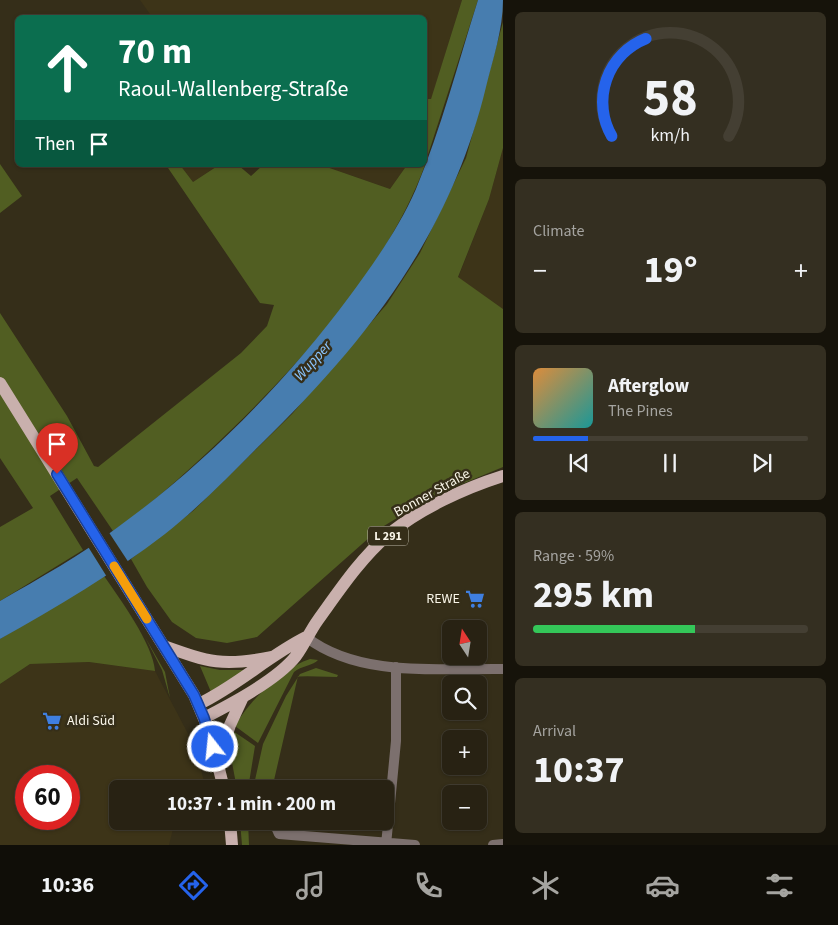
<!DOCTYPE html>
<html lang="en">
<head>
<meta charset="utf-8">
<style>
	body { margin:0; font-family:"Source Sans 3",sans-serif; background:#342f21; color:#f1f3f6; height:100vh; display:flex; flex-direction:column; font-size:19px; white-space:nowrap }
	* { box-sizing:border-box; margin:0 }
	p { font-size:16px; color:#a5a4a0 }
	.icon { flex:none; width:28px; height:28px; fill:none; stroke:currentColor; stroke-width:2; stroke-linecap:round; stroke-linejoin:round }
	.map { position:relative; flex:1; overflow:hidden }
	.sheet { display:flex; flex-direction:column; gap:12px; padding:12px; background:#16130a; width:335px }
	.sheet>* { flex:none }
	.hud { position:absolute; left:15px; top:15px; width:412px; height:152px; border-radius:8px; box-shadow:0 1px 4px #0004,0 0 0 1px #443f33; background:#0b6e4f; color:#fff; overflow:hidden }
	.needle { width:32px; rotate:348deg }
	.tools { position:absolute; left:442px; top:620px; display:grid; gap:10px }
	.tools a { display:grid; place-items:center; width:45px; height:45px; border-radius:8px; background:#282213; box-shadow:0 1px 4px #0004,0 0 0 1px #443f33; font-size:25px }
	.speed { position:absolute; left:15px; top:765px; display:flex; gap:10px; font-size:25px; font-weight:700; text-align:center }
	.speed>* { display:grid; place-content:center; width:65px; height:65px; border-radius:50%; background:#282213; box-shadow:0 1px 4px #0004,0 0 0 1px #443f33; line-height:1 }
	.speed .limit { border:8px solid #d22; background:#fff; color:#111 }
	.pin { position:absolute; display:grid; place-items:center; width:42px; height:42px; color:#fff; margin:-51px -21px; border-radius:50% 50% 50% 0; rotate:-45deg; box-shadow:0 0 5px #0007 }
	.pin .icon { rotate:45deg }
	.me { position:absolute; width:55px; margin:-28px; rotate:344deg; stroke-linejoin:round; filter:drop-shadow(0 0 4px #0008) }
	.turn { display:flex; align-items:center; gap:18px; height:105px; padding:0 20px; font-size:22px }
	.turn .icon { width:65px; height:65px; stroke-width:2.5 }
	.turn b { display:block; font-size:35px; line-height:42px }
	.then { display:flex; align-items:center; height:48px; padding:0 20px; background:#0003; gap:10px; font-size:19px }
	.big { font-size:38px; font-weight:700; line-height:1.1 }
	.sheet .widget { flex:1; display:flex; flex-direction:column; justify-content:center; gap:8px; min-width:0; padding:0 18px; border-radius:8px; background:#342f21 }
	.sheet .dial { align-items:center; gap:0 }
	.dial svg { height:130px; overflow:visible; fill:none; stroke:#443f33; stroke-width:7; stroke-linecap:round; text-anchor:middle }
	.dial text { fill:#f1f3f6; stroke:none }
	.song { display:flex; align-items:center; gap:15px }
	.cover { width:60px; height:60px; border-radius:8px; background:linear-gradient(135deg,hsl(30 70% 55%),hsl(180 70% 35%)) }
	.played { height:5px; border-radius:2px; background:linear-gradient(90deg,#2563eb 20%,#443f33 20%) }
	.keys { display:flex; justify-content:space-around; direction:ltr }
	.heat { display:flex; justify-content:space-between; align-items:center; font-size:28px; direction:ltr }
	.charge { height:8px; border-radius:4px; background:linear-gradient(90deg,#34c759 59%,#443f33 0) }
	.trip { position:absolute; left:109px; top:780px; width:285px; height:50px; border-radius:8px; background:#282213; box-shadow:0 1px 4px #0004,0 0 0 1px #443f33; font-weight:700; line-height:50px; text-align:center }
	.tab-bar { display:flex; height:80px; justify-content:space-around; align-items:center; background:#100e08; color:#a5a4a0 }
	.tab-bar .icon { width:35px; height:35px }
	.tab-bar .on { color:#2563eb }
	.tab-bar b { font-size:22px; color:#f1f3f6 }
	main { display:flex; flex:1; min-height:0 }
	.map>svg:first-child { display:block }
	.built { fill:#3d3418; fill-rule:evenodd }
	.green { fill:#515e22 }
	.water { fill:#477daf }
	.pier { fill:#352e19 }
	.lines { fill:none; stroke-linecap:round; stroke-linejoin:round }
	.minor { stroke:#7c706e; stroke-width:10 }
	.major { stroke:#c9b0ad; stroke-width:12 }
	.route-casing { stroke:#184099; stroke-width:12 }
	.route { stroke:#2563eb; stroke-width:9 }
	.slow { stroke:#f59e0b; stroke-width:9 }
	.labels { text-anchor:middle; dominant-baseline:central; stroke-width:5; stroke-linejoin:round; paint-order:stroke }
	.shield { fill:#352e19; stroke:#beb9aa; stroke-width:1 }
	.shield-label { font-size:12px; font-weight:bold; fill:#f9f5e8 }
	.street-label { font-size:14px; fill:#f9f5e8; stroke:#352e19 }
	.poi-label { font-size:14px; fill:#f9f5e8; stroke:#352e19; text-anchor:end }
	.water-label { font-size:15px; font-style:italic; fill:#89c4fd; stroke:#352e19 }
</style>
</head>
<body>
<main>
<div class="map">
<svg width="503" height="845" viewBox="0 0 503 845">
	<rect width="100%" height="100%" fill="#352e19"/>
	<path class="built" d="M140 0H462L431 100 427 99 425 106V18L152 17Z
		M503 148V309L458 278 489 199Z
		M180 165H219L193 182Z
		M321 165H407L390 189Z
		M89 662 155 671 195 747 206 789H118V821H175L169 845H0V684L30 664ZM26 776H69V819H26Z"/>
	<path class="green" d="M462 0H478L425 164V106L427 99H431Z
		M503 22V148L489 199 458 277 503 309V467L433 496 379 529 257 637 227 643 196 638 172 622 147 587 131 559 193 511 292 414 387 304 420 253 466 158Z
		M0 164 22 196 0 213Z
		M166 165H180L193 182 219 165H238L251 176 263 165H321L390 189 407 165H425C386 272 291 374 209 451 179 479 147 508 113 531L77 478 50 496 83 550 0 601V527L33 508 0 458V313L67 416 94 466 98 467 241 353 267 326 274 305 260 303Z
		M104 576C120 599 153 644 155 671L89 662 30 664 0 684V639Z
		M145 637 165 672 170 698 162 670Z
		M310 659 318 660C314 665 301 666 294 672L258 743 235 726C248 702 284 667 310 659Z
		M200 666 220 670H245L211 692Z
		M316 668 338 675 337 677 298 676 272 789H253L263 744 286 696 300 674Z
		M233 731 255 746 248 789H237L230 752Z
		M240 821H248L249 845H242Z"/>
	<path class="water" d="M478 0H503C503 30 493 58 486 87 450 236 366 342 258 447 228 477 198 508 165 534 113 574 57 607 0 639V601C40 578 81 555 118 527 205 464 285 383 349 297 374 263 399 228 416 189 441 129 458 63 478 0Z"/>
	<path class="pier" d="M108 531 129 563 107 577 87 545Z"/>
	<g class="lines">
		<path class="minor" d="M306 637C359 678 439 668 503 669
			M274 823 279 834 415 845
			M386 845 396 741V667
			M493 845 503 844"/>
		<path class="major" d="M0 383 194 695 210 733 224 789
			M164 646C209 662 223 667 271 657
			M199 704C237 686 268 656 306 637
			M204 718C231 704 277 680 296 656 304 645 310 631 318 620 339 591 360 559 388 535 419 509 465 488 503 476
			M218 762 230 725 243 697
			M230 821 232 845"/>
	</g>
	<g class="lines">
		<g class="route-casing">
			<path id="route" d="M57 474 194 695 204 718 213 747"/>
		</g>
		<use href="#route" class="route"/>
		<path class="slow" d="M114 566 147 619"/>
	</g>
	<defs>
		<g id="supermarket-bare" transform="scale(1.5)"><path d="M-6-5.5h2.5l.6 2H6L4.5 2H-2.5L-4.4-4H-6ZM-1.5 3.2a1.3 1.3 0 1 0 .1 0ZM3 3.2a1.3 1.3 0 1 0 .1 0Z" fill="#3f7fe0" stroke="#352e19" stroke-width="2.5" paint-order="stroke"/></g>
	</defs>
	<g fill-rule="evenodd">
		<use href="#supermarket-bare" x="475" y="599"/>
		<use href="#supermarket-bare" x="52" y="721"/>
	</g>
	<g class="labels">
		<rect class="shield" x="368" y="526.5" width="40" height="19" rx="4"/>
		<g class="shield-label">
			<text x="388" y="536">L 291</text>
		</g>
		<g class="street-label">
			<text transform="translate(432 493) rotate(-29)">Bonner Straße</text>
		</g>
		<g class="poi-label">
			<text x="460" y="599">REWE</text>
			<text x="67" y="721" text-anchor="start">Aldi Süd</text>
		</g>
		<g class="water-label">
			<text transform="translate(313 361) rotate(-48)">Wupper</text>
		</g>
	</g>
</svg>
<div class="tools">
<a><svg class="needle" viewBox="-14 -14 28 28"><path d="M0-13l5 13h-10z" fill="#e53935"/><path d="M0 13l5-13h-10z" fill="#a5a4a0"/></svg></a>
<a><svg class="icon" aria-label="search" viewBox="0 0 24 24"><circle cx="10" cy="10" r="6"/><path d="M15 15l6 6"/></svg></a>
<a>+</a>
<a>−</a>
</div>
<div class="speed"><div class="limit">60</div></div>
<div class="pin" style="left:57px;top:474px;background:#d93025"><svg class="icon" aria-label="arrive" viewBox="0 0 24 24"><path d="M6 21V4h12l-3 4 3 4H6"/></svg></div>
<svg class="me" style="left:213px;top:747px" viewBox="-20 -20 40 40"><circle r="17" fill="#2563eb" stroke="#fff" stroke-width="3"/><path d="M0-11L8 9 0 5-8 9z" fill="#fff"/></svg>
<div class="trip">10:37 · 1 min · 200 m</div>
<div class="hud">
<div class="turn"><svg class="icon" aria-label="ahead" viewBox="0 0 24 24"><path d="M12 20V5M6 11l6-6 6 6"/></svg><div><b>70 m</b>Raoul-Wallenberg-Straße</div></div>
<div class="then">Then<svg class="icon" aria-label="arrive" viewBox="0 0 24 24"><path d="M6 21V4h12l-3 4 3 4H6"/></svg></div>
</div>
</div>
<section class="sheet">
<div class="widget dial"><svg viewBox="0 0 100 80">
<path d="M14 69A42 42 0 1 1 86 69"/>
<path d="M14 69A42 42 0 0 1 35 9" stroke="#2563eb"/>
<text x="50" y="56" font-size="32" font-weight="700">58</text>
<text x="50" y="72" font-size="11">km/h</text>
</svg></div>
<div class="widget"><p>Climate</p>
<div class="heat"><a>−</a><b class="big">19°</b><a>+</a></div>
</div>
<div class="widget">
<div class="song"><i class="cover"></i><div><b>Afterglow</b><p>The Pines</p></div></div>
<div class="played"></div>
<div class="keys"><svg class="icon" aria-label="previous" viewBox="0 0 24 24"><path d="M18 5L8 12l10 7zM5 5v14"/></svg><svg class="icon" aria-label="pause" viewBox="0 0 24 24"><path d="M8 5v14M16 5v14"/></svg><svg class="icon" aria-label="next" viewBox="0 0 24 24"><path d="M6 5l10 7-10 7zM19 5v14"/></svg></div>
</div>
<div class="widget"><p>Range · 59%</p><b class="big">295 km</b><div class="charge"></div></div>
<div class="widget"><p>Arrival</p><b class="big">10:37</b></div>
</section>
</main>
<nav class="tab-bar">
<b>10:36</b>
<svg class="icon on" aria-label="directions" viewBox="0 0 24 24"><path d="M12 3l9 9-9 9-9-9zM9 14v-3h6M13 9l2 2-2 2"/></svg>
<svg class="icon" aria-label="music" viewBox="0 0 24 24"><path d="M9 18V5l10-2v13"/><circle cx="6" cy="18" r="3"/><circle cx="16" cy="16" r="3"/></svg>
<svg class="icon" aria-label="phone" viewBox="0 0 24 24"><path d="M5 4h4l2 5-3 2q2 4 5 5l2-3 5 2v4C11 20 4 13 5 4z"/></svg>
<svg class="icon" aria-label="climate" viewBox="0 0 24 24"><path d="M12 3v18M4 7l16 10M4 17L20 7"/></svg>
<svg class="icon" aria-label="car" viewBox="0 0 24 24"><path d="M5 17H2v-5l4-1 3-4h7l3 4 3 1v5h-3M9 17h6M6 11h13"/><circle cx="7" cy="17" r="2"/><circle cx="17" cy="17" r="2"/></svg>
<svg class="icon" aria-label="filters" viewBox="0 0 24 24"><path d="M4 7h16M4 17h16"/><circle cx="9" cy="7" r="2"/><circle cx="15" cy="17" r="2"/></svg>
</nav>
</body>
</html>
